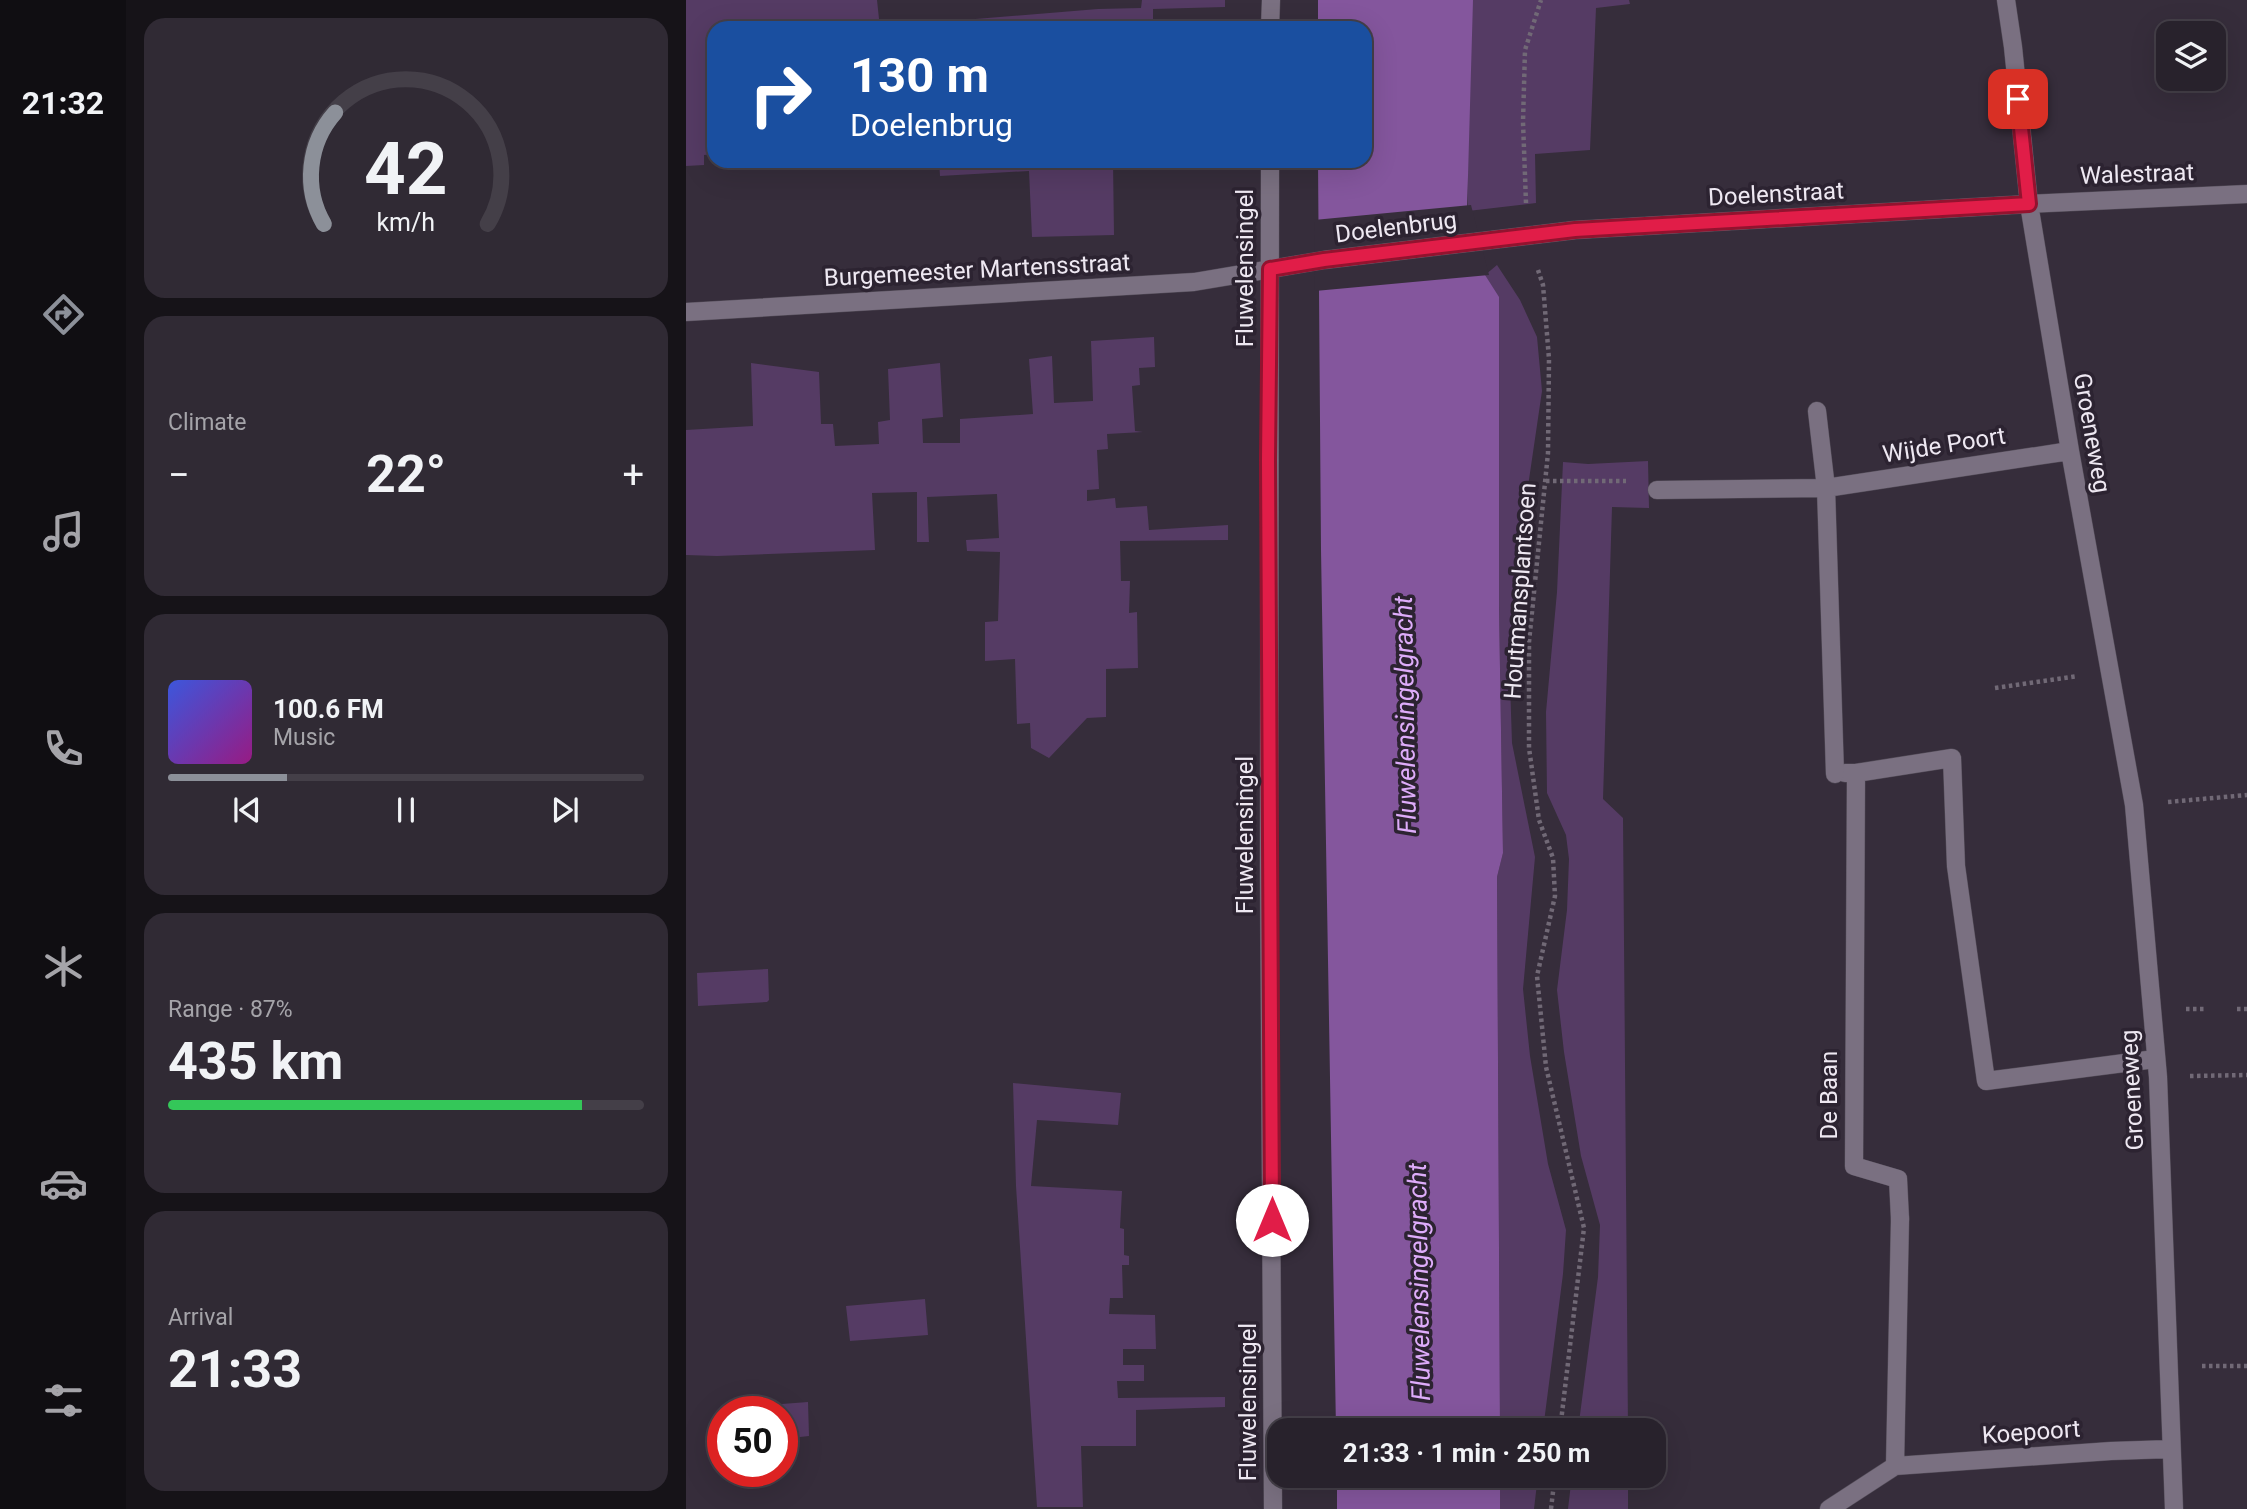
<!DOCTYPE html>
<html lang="en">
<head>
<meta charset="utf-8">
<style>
	body { margin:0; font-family:Roboto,sans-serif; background:#302a34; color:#f1f3f6; height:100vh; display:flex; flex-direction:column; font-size:26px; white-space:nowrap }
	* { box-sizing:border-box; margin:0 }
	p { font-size:23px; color:#a5a4a9 }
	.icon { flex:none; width:38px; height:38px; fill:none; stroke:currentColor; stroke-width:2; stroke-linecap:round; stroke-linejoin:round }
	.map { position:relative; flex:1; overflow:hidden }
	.side { display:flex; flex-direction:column; gap:18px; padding:18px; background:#161318; width:560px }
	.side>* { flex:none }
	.hud { position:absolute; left:21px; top:21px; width:665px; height:147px; border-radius:21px; box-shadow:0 7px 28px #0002,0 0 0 2px #443f48; background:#1a4fa0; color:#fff; overflow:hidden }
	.controls { position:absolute; left:1470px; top:21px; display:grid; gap:14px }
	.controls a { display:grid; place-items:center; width:70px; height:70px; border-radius:14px; background:#28222c; box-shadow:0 7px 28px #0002,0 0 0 2px #443f48; font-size:35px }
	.speed { position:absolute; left:21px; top:1396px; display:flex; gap:14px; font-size:35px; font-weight:700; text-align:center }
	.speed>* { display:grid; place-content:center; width:91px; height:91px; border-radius:50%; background:#28222c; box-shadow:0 7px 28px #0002,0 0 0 2px #443f48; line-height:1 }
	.speed .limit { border:10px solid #d22; background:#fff; color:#111 }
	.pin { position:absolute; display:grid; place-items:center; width:60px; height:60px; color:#fff; margin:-30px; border-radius:14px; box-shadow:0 4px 10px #0006 }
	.me { position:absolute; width:77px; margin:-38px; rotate:0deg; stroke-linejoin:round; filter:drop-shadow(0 0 5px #0008) }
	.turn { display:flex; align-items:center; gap:24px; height:147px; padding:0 28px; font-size:32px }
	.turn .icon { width:91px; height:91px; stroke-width:2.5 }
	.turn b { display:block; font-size:49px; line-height:60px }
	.big { font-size:52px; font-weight:700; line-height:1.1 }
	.side .card { flex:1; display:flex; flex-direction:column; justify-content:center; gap:10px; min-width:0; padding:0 24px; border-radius:21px; background:#302a34 }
	.side .dial { align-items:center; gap:0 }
	.dial svg { height:182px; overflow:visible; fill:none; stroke:#443f48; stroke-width:7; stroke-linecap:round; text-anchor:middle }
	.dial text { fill:#f1f3f6; stroke:none }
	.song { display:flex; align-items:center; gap:21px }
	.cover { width:84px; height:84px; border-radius:10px; background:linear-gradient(135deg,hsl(230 70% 55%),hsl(310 70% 35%)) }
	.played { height:7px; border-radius:4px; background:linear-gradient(90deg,#8c9099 25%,#443f48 25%) }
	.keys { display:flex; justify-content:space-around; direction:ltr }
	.heat { display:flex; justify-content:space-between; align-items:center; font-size:38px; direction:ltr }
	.charge { height:10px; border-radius:5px; background:linear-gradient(90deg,#34c759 87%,#443f48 0) }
	.trip { position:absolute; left:581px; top:1418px; width:399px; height:70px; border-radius:21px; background:#28222c; box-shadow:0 7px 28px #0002,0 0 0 2px #443f48; font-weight:700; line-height:70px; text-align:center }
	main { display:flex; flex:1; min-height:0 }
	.tabs { display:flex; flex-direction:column; width:126px; justify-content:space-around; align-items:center; background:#100e12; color:#a5a4a9 }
	.tabs .icon { width:49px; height:49px }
	.tabs .selected { color:#8c9099 }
	.tabs b { font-size:32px; color:#f1f3f6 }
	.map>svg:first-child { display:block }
	.green { fill:#553b64 }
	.water { fill:#84569d }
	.pier { fill:#362d3b }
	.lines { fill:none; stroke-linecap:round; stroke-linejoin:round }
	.pedestrian-casing { stroke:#534c58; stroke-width:19 }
	.minor-casing { stroke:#534c58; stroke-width:19 }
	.secondary-casing { stroke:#534c58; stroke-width:19 }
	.path { stroke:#716976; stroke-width:4.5; stroke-dasharray:3.5 3.5; stroke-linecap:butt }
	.pedestrian { stroke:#7a7081; stroke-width:18 }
	.minor { stroke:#7a7081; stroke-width:18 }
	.secondary { stroke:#7a7081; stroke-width:18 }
	.route-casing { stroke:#92132f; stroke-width:18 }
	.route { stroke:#e11d48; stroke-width:12 }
	.labels { text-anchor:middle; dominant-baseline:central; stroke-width:7; stroke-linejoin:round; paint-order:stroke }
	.street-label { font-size:24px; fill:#eee8f2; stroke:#2c2331 }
	.water-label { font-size:26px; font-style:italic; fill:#deacfa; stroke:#2c2331 }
</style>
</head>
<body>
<main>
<nav class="tabs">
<b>21:32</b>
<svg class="icon selected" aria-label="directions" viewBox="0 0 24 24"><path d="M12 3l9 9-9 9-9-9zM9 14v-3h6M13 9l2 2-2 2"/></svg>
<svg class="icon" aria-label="music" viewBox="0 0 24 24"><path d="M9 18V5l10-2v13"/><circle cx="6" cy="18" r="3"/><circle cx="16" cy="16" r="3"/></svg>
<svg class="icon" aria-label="phone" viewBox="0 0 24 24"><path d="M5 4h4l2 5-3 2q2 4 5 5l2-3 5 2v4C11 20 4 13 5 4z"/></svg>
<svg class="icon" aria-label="climate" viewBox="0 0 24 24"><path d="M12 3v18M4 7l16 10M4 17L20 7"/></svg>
<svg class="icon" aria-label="car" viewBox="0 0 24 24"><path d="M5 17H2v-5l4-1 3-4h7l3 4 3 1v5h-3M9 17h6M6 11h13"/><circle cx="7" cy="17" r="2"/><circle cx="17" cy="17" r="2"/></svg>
<svg class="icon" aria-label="filters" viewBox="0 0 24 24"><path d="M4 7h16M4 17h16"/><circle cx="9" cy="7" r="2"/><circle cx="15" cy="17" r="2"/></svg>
</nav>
<section class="side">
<div class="card dial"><svg viewBox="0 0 100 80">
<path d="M14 69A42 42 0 1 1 86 69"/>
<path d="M14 69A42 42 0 0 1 19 20" stroke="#8c9099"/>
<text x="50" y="56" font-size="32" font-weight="700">42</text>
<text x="50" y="72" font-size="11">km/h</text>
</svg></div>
<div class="card"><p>Climate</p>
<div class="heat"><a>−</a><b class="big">22°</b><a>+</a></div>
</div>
<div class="card">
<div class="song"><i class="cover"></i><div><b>100.6 FM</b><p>Music</p></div></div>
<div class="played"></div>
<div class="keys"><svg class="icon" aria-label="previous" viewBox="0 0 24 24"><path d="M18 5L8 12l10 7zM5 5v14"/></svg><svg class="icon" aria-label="pause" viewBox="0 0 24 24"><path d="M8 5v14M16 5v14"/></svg><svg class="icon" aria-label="next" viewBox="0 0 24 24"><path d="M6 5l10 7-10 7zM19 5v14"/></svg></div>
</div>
<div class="card"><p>Range · 87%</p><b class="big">435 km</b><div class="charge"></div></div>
<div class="card"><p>Arrival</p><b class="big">21:33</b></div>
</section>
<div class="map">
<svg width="1561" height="1509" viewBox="0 0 1561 1509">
	<rect width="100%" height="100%" fill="#362d3b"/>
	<path class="green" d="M0 0H191L194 28H28V154L18 155V165L0 166Z
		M456 0H539V7L467 9V28H253V22L412 9 455 8Z
		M781 0H943L944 4 910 8 904 150 849 154 850 203 782 211Z
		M253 161H427L428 235 346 237 343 171 254 176Z
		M811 265 834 300 851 337 856 391 840 500 823 652 826 743 849 857 837 989 844 1056 862 1164 880 1230 877 1274 857 1430H814L811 877 817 853 813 607 799 275Z
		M468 337 469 367 453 368 454 385 446 386 449 431 457 432 421 434 422 449 411 450 413 489 401 490V501L429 498 430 508 461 506 463 530 542 525V540L434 541 435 581H444L443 613 451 612 452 668 420 669V717L401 718 363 758 345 748 344 723 331 724 329 659 299 661V622L312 621 314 552 281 551 280 540 313 538 311 494 241 497 243 542H231V492L186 493 189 550 31 556 0 555V430L67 426 65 363 133 372 135 424H147L149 446 193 444 192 422 204 420 202 369 254 363 257 417 236 419 237 443H274V419L347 414 343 359 366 356 368 403 407 401 405 341Z
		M962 461 963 508 926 507 917 799 937 818 942 1430H892L912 1277 914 1225 895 1156 878 1052 871 990 881 910 883 859 880 835 861 793 860 712 871 592 877 462 902 464Z
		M82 969 83 1000 81 1002 12 1006 11 973Z
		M327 1083 435 1093 432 1125 351 1120 345 1186 436 1191 434 1228 438 1229V1255L443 1256V1265H436L437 1298H424L423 1314 469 1315 470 1349H437V1365H458V1381H431L432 1398 539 1397V1407L450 1410V1446H395L397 1507H351L330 1186Z
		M239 1299 242 1335 164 1341 160 1306Z
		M122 1402 123 1436 96 1439V1412H44L43 1408Z
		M814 1475H852L848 1509H814Z
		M886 1475H942V1509H882Z"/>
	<path class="water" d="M632 0H787L781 211 799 275 813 297V607L817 853 811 877 814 1430H650L635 550 632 161H679V28H632Z
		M651 1475H814V1509H651Z"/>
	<path class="pier" d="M785 205 803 275 629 291 628 220Z"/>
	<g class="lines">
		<g class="pedestrian-casing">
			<path id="pedestrian" d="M1159 773H1170L1168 1166 1212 1179 1214 1219
				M1170 773 1266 758 1270 866 1300 1081 1469 1059"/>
		</g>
		<g class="minor-casing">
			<path id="minor" d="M1320 0 1327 47 1343 204 1384 451 1448 805 1472 1077 1488 1509
				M0 312 508 282 638 260 889 230 1343 204 1561 194
				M1131 411 1140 488 1384 451
				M971 490 1140 488 1149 774
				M1209 1466 1214 1219
				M1143 1509 1209 1466 1425 1451 1485 1449"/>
		</g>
		<g class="secondary-casing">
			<path id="secondary" d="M584 28 585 0
				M584 161 583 866 587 1509"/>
		</g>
		<path class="path" d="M840 203 837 122 839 50 855 0
			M852 270 857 285 863 359 862 453 843 642V748L853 820 867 858 869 896 851 976 860 1067 898 1228 874 1430
			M860 481H940
			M1309 688 1392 676
			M1482 802 1561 795
			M1500 1009H1520
			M1551 1009H1561
			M1504 1076 1561 1075
			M1516 1366H1561
			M865 1509 869 1475"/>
		<use href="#pedestrian" class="pedestrian"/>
		<use href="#minor" class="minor"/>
		<use href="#secondary" class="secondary"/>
	</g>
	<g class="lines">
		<g class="route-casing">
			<path id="route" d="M586 1220 582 460 584 269 638 260 889 230 1343 204 1332 99"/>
		</g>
		<use href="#route" class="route"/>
	</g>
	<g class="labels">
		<g class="street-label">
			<text transform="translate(1451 174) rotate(-2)">Walestraat</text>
			<text transform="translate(1090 194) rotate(-3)">Doelenstraat</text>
			<text transform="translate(710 227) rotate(-7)">Doelenbrug</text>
			<text transform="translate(559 268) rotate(-90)">Fluwelensingel</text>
			<text transform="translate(291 270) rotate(-3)">Burgemeester Martensstraat</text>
			<text transform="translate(1406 433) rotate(80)">Groeneweg</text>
			<text transform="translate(1258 445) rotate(-9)">Wijde Poort</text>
			<text transform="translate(834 591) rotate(-86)">Houtmansplantsoen</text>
			<text transform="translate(559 835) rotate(-90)">Fluwelensingel</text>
			<text transform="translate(1446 1090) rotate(-93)">Groeneweg</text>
			<text transform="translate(1143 1095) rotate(-90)">De Baan</text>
			<text transform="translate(562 1402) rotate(-90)">Fluwelensingel</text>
			<text transform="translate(1345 1432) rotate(-4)">Koepoort</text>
		</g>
		<g class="water-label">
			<text transform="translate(719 715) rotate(-91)">Fluwelensingelgracht</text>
			<text transform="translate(733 1282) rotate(-91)">Fluwelensingelgracht</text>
		</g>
	</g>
</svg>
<div class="controls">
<a><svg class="icon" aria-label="layers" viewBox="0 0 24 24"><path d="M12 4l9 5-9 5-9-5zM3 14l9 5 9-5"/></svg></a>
</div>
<div class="speed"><div class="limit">50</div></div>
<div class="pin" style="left:1332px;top:99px;background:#d93025"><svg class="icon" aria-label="arrive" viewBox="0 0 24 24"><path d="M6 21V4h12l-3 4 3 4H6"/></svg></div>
<svg class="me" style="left:586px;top:1220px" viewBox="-20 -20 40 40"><circle r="19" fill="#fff"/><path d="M0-13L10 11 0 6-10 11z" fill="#e11d48"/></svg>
<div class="trip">21:33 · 1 min · 250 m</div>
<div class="hud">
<div class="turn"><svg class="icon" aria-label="right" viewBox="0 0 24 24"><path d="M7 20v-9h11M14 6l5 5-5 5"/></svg><div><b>130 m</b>Doelenbrug</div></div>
</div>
</div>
</main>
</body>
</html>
